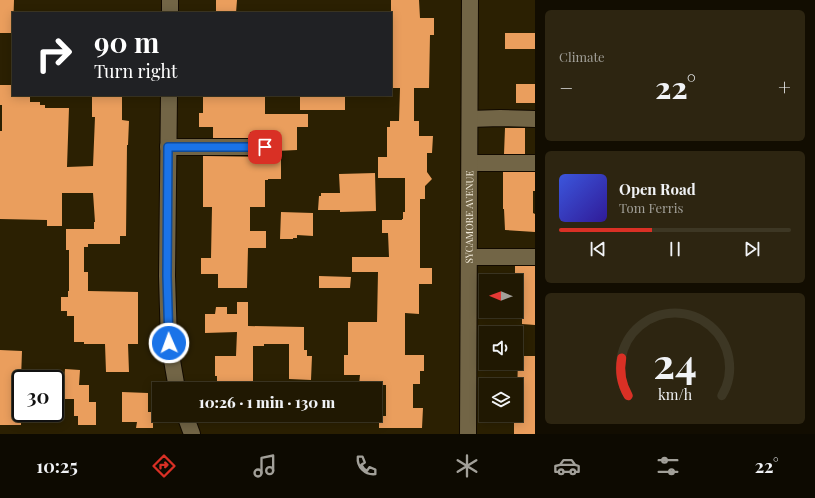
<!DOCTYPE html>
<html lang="en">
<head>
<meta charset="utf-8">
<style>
	body { margin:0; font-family:"Playfair Display",serif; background:#2d2511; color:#f1f3f6; height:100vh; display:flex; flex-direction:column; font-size:15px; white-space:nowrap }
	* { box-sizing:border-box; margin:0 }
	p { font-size:13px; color:#a2a099 }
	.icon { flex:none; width:22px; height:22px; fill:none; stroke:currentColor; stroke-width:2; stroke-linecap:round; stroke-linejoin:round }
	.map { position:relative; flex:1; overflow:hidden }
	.sheet { display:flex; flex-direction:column; gap:10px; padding:10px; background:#120d01; width:280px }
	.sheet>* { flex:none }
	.banner { position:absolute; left:12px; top:12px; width:380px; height:84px; border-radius:0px; box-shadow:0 2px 10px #0003,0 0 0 1px #3d3724; background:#202124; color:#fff; overflow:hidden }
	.needle { width:26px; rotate:271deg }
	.fabs { position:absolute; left:479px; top:274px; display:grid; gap:8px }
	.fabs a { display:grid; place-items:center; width:44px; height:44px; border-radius:0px; background:#201802; box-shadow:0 2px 10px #0003,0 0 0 1px #3d3724; font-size:20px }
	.speed { position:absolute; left:12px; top:370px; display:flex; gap:8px; font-size:20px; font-weight:700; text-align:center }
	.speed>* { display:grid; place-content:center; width:52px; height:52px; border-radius:50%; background:#201802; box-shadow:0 2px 10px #0003,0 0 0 1px #3d3724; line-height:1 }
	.speed .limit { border:2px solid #111; border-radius:6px; background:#fff; color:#111 }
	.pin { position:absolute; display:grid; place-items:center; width:34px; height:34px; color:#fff; margin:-17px; border-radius:8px; box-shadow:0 2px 6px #0006 }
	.me { position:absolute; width:44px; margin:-22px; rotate:358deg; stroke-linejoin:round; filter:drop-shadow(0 0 3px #0008) }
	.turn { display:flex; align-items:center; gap:14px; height:84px; padding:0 16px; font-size:18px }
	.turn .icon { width:52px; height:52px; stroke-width:2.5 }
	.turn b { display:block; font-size:28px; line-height:34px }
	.big { font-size:30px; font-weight:800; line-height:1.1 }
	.sheet .widget { flex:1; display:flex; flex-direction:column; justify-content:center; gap:6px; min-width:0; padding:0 14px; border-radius:6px; background:#2d2511 }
	.sheet .dial { align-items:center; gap:0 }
	.dial svg { height:104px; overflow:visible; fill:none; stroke:#3d3724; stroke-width:7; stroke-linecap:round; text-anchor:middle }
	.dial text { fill:#f1f3f6; stroke:none }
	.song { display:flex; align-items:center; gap:12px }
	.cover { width:48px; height:48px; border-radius:6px; background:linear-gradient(135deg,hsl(230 70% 55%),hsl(250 70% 35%)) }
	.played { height:4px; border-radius:2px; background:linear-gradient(90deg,#d93025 40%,#3d3724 40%) }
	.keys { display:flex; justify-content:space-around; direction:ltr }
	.heat { display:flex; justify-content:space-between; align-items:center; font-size:22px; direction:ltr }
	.trip { position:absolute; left:152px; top:382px; width:230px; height:40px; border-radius:0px; background:#201802; box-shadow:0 2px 10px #0003,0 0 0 1px #3d3724; font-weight:800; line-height:40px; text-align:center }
	.menu { display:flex; height:64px; justify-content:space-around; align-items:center; background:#0d0a01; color:#a2a099 }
	.menu .icon { width:28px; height:28px }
	.menu .on { color:#d93025 }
	.menu b { font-size:18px; color:#f1f3f6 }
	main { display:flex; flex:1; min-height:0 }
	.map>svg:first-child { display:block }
	.building { fill:#ea9e5d }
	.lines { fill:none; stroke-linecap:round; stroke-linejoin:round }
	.minor-casing { stroke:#120a00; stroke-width:18 }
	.minor { stroke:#726546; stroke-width:16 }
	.route-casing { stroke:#114b97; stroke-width:10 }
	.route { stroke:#1a73e8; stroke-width:7 }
	.labels { text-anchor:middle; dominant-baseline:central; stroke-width:4; stroke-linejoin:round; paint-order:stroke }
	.street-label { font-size:10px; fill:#f0e9d8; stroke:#2b2002 }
</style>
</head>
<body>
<main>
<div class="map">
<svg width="535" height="434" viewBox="0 0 535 434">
	<rect width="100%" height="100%" fill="#2b2002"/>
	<path class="building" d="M0 0H14L13 33H0Z
		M216 0H237L236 13H216Z
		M391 0H419L420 18H434V35H430L429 88H414V121H419V136H433L432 153H427V172L432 179 425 186V199H420V268H432V284H419V314L405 313V355H424V371H420V384H413V408H423L422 428H379V416H386V385H359L360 375H344V355H348V322H377L378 272H352V257H389L388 233H382V220H402V219H403V212H405V178H378V157H387V127H390V121H399L400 88H391Z
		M505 33H535V49H505Z
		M516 84H535V103H516Z
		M0 85H13V95H30V102H40V105H45V108H69L67 167 93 166 95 117H92V95H122V120L129 121 128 145H127L126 236H120V244H88V247H84V272H88V291L138 292V344H128L129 372H106L105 344H84V342H74V316H67V311H61V297H68V291H69V250H66V229H94V222H95L93 193H62V226H47V220L0 219V131H2V105H0Z
		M203 95H265V114H308V127H297V150L276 151V131L250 132V138H213V127H199V113H203Z
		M300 95H345V110H300Z
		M505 128H525V154H504Z
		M203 156 281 157V179H268V180H265V207H250V231H266V248H248L247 288H218V274H201V258H211L212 207H203Z
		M503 172H535V191H533V213L535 214V232L505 230 504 209H503Z
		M375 173 376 211 340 212V210H318L319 196H321V193H340L339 174Z
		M281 212 313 213V236L297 235V238H293V239H280Z
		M515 266H535V325L522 324V316H519L520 283H519V276H515Z
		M319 276 351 277 350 288H319Z
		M237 302H248V326L304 327V350H307V356H312L311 380 289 379V344H264V346H253V389H217V376H215V356H236L237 332 205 333V314H215L216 307H227V314H237Z
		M0 350 22 351 21 379V425H0Z
		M518 356H535V434H514V415H516V400H517Z
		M65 369 80 370 79 385H89V402H96V425H78V416H74V399H65V382H64Z
		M122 392 148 393V412H153V428H136L137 422H122Z"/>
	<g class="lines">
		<g class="minor-casing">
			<g id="minor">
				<path d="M170 13V0"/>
				<path d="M169 95 167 276 169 343 177 389"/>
				<path d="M470 119 500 118 535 119"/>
				<path d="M168 147H265"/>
				<path d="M470 163H535"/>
				<path d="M469 257H535"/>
				<path d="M185 415 192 434"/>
				<path id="s1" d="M468 434 470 0"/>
			</g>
		</g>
		<use href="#minor" class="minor"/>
	</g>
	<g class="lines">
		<g class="route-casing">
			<path id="route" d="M169 343 167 276 168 147H265"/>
		</g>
		<use href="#route" class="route"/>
	</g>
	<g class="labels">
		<g class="street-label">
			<text stroke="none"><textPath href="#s1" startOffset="217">SYCAMORE AVENUE</textPath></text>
		</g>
	</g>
</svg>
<div class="fabs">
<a><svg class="needle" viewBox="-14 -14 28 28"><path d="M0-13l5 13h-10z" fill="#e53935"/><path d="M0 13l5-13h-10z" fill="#a2a099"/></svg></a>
<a><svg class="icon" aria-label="sound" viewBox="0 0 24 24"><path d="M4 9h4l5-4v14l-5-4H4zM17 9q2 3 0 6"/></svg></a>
<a><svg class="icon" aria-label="layers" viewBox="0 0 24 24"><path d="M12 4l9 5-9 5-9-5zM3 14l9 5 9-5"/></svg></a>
</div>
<div class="speed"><div class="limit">30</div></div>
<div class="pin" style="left:265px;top:147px;background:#d93025"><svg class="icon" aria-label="arrive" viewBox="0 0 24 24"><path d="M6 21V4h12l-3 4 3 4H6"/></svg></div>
<svg class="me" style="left:169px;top:343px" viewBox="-20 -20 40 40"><circle r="17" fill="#1a73e8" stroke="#fff" stroke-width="3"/><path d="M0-11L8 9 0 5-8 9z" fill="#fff"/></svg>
<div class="trip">10:26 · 1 min · 130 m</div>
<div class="banner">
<div class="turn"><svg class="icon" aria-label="right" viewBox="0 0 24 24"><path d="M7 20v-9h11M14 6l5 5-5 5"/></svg><div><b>90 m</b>Turn right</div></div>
</div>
</div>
<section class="sheet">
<div class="widget"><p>Climate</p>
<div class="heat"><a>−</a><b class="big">22°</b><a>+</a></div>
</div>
<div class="widget">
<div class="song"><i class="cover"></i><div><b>Open Road</b><p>Tom Ferris</p></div></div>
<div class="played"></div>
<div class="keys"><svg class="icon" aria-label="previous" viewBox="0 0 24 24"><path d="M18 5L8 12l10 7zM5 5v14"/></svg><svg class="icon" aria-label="pause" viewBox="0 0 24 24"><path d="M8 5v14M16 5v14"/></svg><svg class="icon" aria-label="next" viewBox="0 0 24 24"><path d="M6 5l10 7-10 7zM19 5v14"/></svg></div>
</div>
<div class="widget dial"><svg viewBox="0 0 100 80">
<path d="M14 69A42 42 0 1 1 86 69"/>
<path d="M14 69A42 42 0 0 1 9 40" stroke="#d93025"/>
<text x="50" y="56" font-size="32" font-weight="700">24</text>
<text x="50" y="72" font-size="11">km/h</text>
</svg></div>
</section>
</main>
<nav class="menu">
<b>10:25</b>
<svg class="icon on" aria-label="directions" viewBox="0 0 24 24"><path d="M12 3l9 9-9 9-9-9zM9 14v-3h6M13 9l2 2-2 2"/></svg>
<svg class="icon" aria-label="music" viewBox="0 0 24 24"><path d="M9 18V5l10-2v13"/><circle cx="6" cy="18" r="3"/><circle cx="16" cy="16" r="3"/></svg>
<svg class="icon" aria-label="phone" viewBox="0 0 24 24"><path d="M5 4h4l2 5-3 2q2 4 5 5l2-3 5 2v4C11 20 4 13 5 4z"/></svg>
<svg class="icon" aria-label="climate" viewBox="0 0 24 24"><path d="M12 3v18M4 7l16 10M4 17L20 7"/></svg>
<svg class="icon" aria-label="car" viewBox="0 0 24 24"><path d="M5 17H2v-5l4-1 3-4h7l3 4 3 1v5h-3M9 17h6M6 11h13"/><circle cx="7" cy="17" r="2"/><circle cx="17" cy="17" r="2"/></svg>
<svg class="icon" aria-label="filters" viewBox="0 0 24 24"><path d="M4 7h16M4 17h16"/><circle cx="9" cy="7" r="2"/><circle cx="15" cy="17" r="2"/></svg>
<b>22°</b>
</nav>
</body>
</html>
